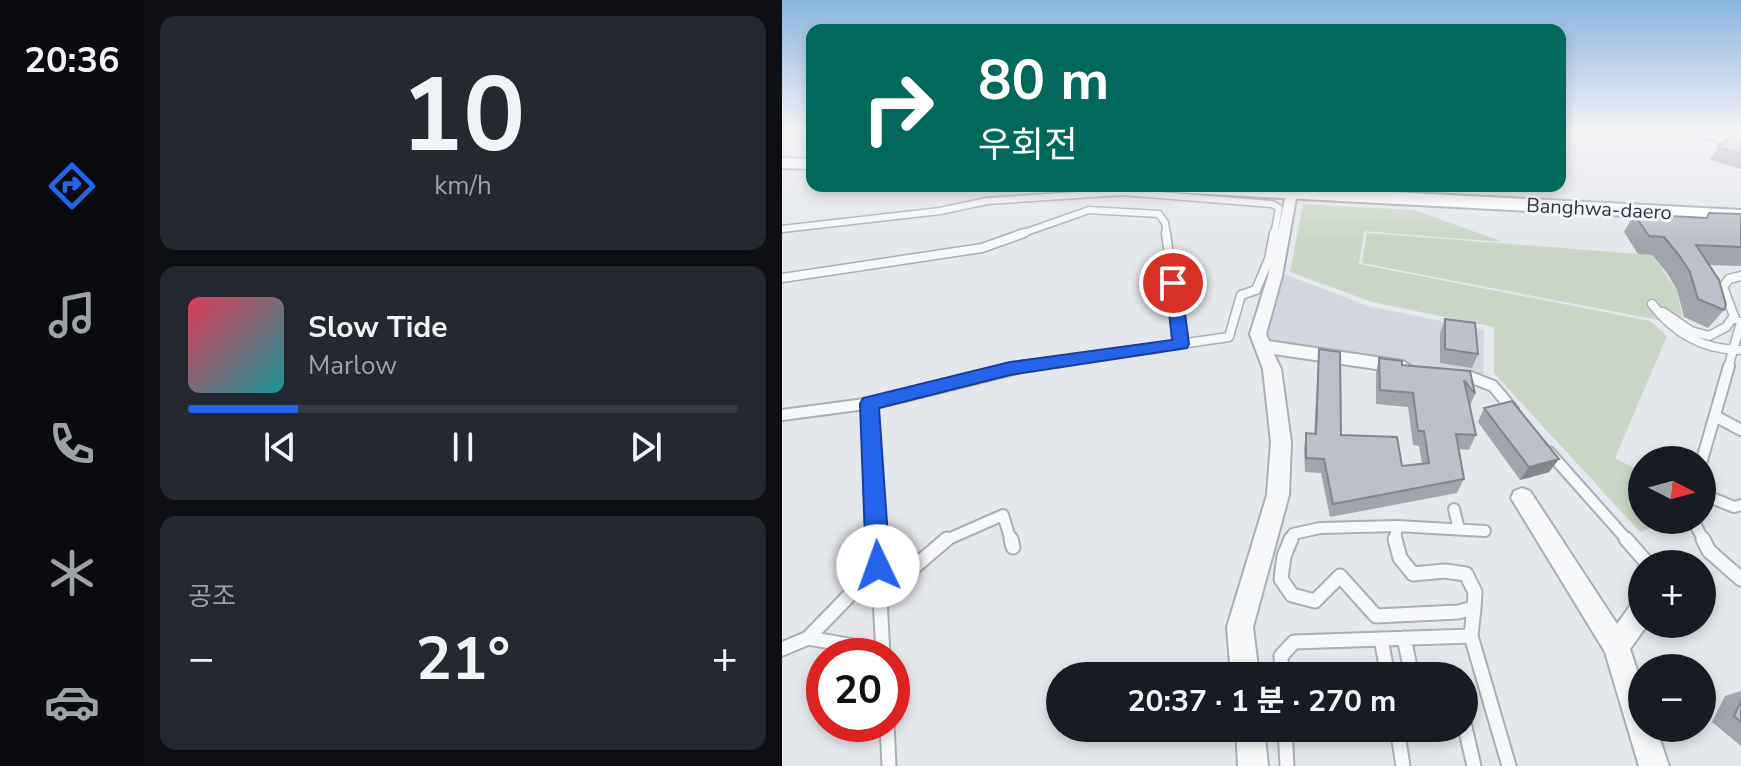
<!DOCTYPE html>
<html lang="ko">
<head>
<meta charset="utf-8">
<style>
	body { margin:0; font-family:"Nunito Sans","Noto Sans KR",sans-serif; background:#242831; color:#f1f3f6; height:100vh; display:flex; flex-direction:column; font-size:30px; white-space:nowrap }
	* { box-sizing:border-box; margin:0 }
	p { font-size:26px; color:#9ea1a6 }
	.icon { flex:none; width:44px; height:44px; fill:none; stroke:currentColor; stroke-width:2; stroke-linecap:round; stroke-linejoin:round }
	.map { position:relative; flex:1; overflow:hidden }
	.side { display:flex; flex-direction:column; gap:16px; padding:16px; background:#0d0f14; width:638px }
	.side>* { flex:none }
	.banner { position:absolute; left:24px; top:24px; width:760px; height:168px; border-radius:16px; box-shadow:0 4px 12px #0003; background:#00695c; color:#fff; overflow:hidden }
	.needle { width:52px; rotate:96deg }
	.fabs { position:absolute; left:846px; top:446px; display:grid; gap:16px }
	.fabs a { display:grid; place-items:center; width:88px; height:88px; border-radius:50%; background:#171b24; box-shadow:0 4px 12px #0003; font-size:40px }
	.speed { position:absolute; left:24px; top:638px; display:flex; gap:16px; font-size:40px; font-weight:700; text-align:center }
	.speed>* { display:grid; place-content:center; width:104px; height:104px; border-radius:50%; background:#171b24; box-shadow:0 4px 12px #0003; line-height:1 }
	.speed .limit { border:12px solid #d22; background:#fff; color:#111 }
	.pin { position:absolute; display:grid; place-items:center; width:68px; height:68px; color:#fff; margin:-34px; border:4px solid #fff; border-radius:50%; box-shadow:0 2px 8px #0007 }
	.me { position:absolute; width:88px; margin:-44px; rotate:357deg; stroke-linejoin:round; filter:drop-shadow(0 0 6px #0008) }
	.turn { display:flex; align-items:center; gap:28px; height:168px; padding:0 40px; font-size:36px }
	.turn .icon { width:104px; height:104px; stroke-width:2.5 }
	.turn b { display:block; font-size:56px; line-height:68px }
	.big { font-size:60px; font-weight:700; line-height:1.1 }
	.side .widget { flex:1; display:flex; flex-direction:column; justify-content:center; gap:12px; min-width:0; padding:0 28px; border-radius:16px; background:#242831 }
	.side .dial { align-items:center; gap:0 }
	.dial b { font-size:104px; line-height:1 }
	.song { display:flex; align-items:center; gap:24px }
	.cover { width:96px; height:96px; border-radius:12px; background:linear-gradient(135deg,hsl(350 70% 55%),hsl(180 70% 35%)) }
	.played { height:8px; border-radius:4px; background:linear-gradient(90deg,#2563eb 20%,#363941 20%) }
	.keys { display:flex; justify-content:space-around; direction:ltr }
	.heat { display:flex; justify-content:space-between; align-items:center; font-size:44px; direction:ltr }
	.trip { position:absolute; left:264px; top:662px; width:432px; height:80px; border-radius:40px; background:#171b24; box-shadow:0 4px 12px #0003; font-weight:700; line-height:80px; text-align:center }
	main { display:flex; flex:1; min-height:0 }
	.tabs { display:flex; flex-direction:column; width:144px; justify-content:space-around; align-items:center; background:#090b0e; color:#9ea1a6 }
	.tabs .icon { width:56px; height:56px }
	.tabs .selected { color:#2563eb }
	.tabs b { font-size:36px; color:#f1f3f6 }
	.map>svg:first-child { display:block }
	.built { fill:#d2d6de }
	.green { fill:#c9d6c5 }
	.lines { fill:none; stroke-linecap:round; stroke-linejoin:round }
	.service-far3-casing { stroke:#a9aeb7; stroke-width:9 }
	.service-far2-casing { stroke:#a9aeb7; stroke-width:11 }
	.service-far1-casing { stroke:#a9aeb7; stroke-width:14 }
	.service-casing { stroke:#a9aeb7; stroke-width:17 }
	.minor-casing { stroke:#a9aeb7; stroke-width:4 }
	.primary-casing { stroke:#a3abb8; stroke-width:4 }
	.service-far3 { stroke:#f7f8fa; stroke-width:6 }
	.service-far2 { stroke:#f7f8fa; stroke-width:8 }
	.service-far1 { stroke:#f7f8fa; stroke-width:10 }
	.service { stroke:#f7f8fa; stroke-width:13 }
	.minor { fill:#f7f8fa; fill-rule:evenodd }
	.primary { fill:#fff; fill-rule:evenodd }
	.wall { fill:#a1a5ae }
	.shaded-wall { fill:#83868d }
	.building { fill:#bbc0ca; stroke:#83868d; stroke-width:2 }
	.route { fill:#2563eb; stroke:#184099; stroke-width:2 }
	.labels { text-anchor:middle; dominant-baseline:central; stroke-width:6; stroke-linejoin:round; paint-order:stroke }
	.far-street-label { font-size:20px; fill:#2b3445; stroke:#f4f6f9 }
</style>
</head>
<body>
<main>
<nav class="tabs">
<b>20:36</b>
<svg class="icon selected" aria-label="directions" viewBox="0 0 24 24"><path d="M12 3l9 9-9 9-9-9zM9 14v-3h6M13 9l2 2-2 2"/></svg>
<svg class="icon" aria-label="music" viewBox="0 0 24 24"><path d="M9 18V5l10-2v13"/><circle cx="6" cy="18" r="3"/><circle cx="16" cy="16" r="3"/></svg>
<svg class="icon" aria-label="phone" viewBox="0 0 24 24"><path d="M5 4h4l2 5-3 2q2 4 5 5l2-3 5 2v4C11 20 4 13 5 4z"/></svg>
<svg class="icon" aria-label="climate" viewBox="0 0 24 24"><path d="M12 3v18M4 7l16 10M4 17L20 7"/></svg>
<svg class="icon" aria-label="car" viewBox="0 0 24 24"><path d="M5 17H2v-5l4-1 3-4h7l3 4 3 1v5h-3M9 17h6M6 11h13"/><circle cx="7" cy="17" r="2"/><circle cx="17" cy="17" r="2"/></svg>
</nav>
<section class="side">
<div class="widget dial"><b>10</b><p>km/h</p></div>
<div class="widget">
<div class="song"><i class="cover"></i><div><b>Slow Tide</b><p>Marlow</p></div></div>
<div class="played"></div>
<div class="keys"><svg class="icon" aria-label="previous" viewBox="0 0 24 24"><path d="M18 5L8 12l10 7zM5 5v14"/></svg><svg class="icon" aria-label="pause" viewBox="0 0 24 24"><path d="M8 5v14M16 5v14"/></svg><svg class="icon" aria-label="next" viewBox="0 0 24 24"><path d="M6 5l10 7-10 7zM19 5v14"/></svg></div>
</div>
<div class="widget"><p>공조</p>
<div class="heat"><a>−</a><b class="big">21°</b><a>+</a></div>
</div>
</section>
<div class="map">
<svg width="959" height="766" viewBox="0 0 959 766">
	<rect width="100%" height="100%" fill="#e4e7ec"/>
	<path class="built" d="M502 274 586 306 702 330 701 376 490 343 485 330Z"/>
	<path class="green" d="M521 204 632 210 721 242 582 231 577 264 868 321 885 336 833 458 860 472V520L888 521 858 532 712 373V327L590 302 508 272Z
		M585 233 870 255 895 291 902 325 580 263Z"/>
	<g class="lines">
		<g class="service-far3-casing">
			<path id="service-far3" d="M941 133 959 138
				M0 229 158 211 205 201 341 192 490 204 497 208 492 235
				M236 235 307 210 377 214 383 223 385 235"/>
		</g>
		<g class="service-far2-casing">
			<path id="service-far2" d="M384 233 399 344
				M0 278 200 248 242 233
				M870 304C893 334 921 350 959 350
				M881 312 909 331 927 336 944 327 952 316
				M953 319 941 287 947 279 959 276
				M229 368 447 337 459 295 474 290 487 259 492 233
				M946 368 959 322"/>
		</g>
		<g class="service-far1-casing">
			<path id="service-far1" d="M688 377 711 386 731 410
				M87 404 95 541
				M0 415 98 402 243 366
				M933 416 959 430
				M767 452 846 541
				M920 460 947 366
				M920 494 952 507 959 505
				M672 509 677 529
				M911 520 922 541
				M615 526 703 531
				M162 541 221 515 229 541
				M508 541 511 534 538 528 615 526
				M613 541 615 526"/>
		</g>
		<g class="service-casing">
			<path id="service" d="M95 539 101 656
				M229 539 231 547
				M509 539 502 556 499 579 510 595 533 601 558 576 594 616 676 612 692 608 693 592 684 574 663 571 631 574 618 558 613 539
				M844 539 866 564
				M921 539 927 551 959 579
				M98 596 165 539
				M692 608 689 636 727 766
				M26 638 96 566
				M622 638 630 676
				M599 639 606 676
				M0 649 26 638 100 651
				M500 676 499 656 512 642 689 636
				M682 723 692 766
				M105 724 107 766
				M503 728 505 766
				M615 728 621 766"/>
		</g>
		<g class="minor-casing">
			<path id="minor" d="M505 190 515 193 500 276 484 334 487 341 621 361 630 367 621 373 492 354 499 369 509 442 507 495 471 627 477 676H449L445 627 485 495 489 442 481 369 468 334 486 276Z
				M740 488 748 491 835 624 851 602 860 598V624H866L848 649 860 685V728H874L887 766H857L823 652 729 498 732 491Z
				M454 728H482L486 766H456Z"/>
		</g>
		<g class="primary-casing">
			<path id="primary" d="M916 133H940L959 138V148L918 136Z
				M0 158 30 159V169L0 168Z
				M378 186H495L959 210V222L387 192Z"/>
		</g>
		<use href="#service-far3" class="service-far3"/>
		<use href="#service-far2" class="service-far2"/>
		<use href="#service-far1" class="service-far1"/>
		<use href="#service" class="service"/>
		<use href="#minor" class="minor"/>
		<use href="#primary" class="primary"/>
	</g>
	<path class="wall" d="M959 141V169L928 160 936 147Z
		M927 213 959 214V266L927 265 942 310 926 328 902 317 895 290 885 273 870 255 856 254 842 232 852 214 924 218Z
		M663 319 696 354 690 368 658 363V333Z
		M537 349 559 435 620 466 640 464 637 446 631 445 626 407 594 404V373L597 358 620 365 688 371 693 394 688 406 694 435 687 450 677 449 682 479 675 493 548 517 539 473 523 472 522 448 524 433 532 434Z
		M702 408 777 459 767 472 738 480 696 422Z
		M959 691V746L930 722 943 696Z"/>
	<path class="shaded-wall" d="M777 459 767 472 738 480 747 467Z"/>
	<path class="building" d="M947 137 959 141V154L936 147Z
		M927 213 959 214V247L914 245 937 280 944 305 942 310 916 299 908 272 897 255 882 237 867 236 852 214 925 218Z
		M663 319 693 323 696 354 663 349Z
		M537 349 558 352 559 435 615 437 620 466 647 463 642 431H636L631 393 598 390 597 358 620 361V365L688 371 693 394 682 380 694 435 674 434 682 479 551 504 542 459 524 458V433L534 434Z
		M730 401 777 459 747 467 702 408Z
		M959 701V722L952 716Z"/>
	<linearGradient id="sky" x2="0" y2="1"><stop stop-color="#8bb4dd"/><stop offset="0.55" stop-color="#f3f4f6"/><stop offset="1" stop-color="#f3f4f6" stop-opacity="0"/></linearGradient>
	<rect width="959" height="240" fill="url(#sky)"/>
	<path class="route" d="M391 279 399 283 407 344 405 348 228 375 97 408 108 566 104 574 96 577 88 574 84 566 78 404 81 398 228 362 390 340 384 283Z"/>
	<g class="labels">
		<g class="far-street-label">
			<text transform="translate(817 209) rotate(3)">Banghwa-daero</text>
		</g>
	</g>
</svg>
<div class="fabs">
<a><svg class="needle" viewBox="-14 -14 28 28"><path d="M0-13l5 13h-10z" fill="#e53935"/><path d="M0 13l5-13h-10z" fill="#9ea1a6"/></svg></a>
<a>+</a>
<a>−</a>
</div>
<div class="speed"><div class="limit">20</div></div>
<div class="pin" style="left:391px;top:283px;background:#d93025"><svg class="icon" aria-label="arrive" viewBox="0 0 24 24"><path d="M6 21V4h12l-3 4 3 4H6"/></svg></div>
<svg class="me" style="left:96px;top:566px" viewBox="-20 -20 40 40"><circle r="19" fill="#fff"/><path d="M0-13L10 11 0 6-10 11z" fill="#2563eb"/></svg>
<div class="trip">20:37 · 1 분 · 270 m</div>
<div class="banner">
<div class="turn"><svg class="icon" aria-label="right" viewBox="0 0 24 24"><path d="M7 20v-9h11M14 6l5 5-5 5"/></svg><div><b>80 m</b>우회전</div></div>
</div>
</div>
</main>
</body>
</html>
